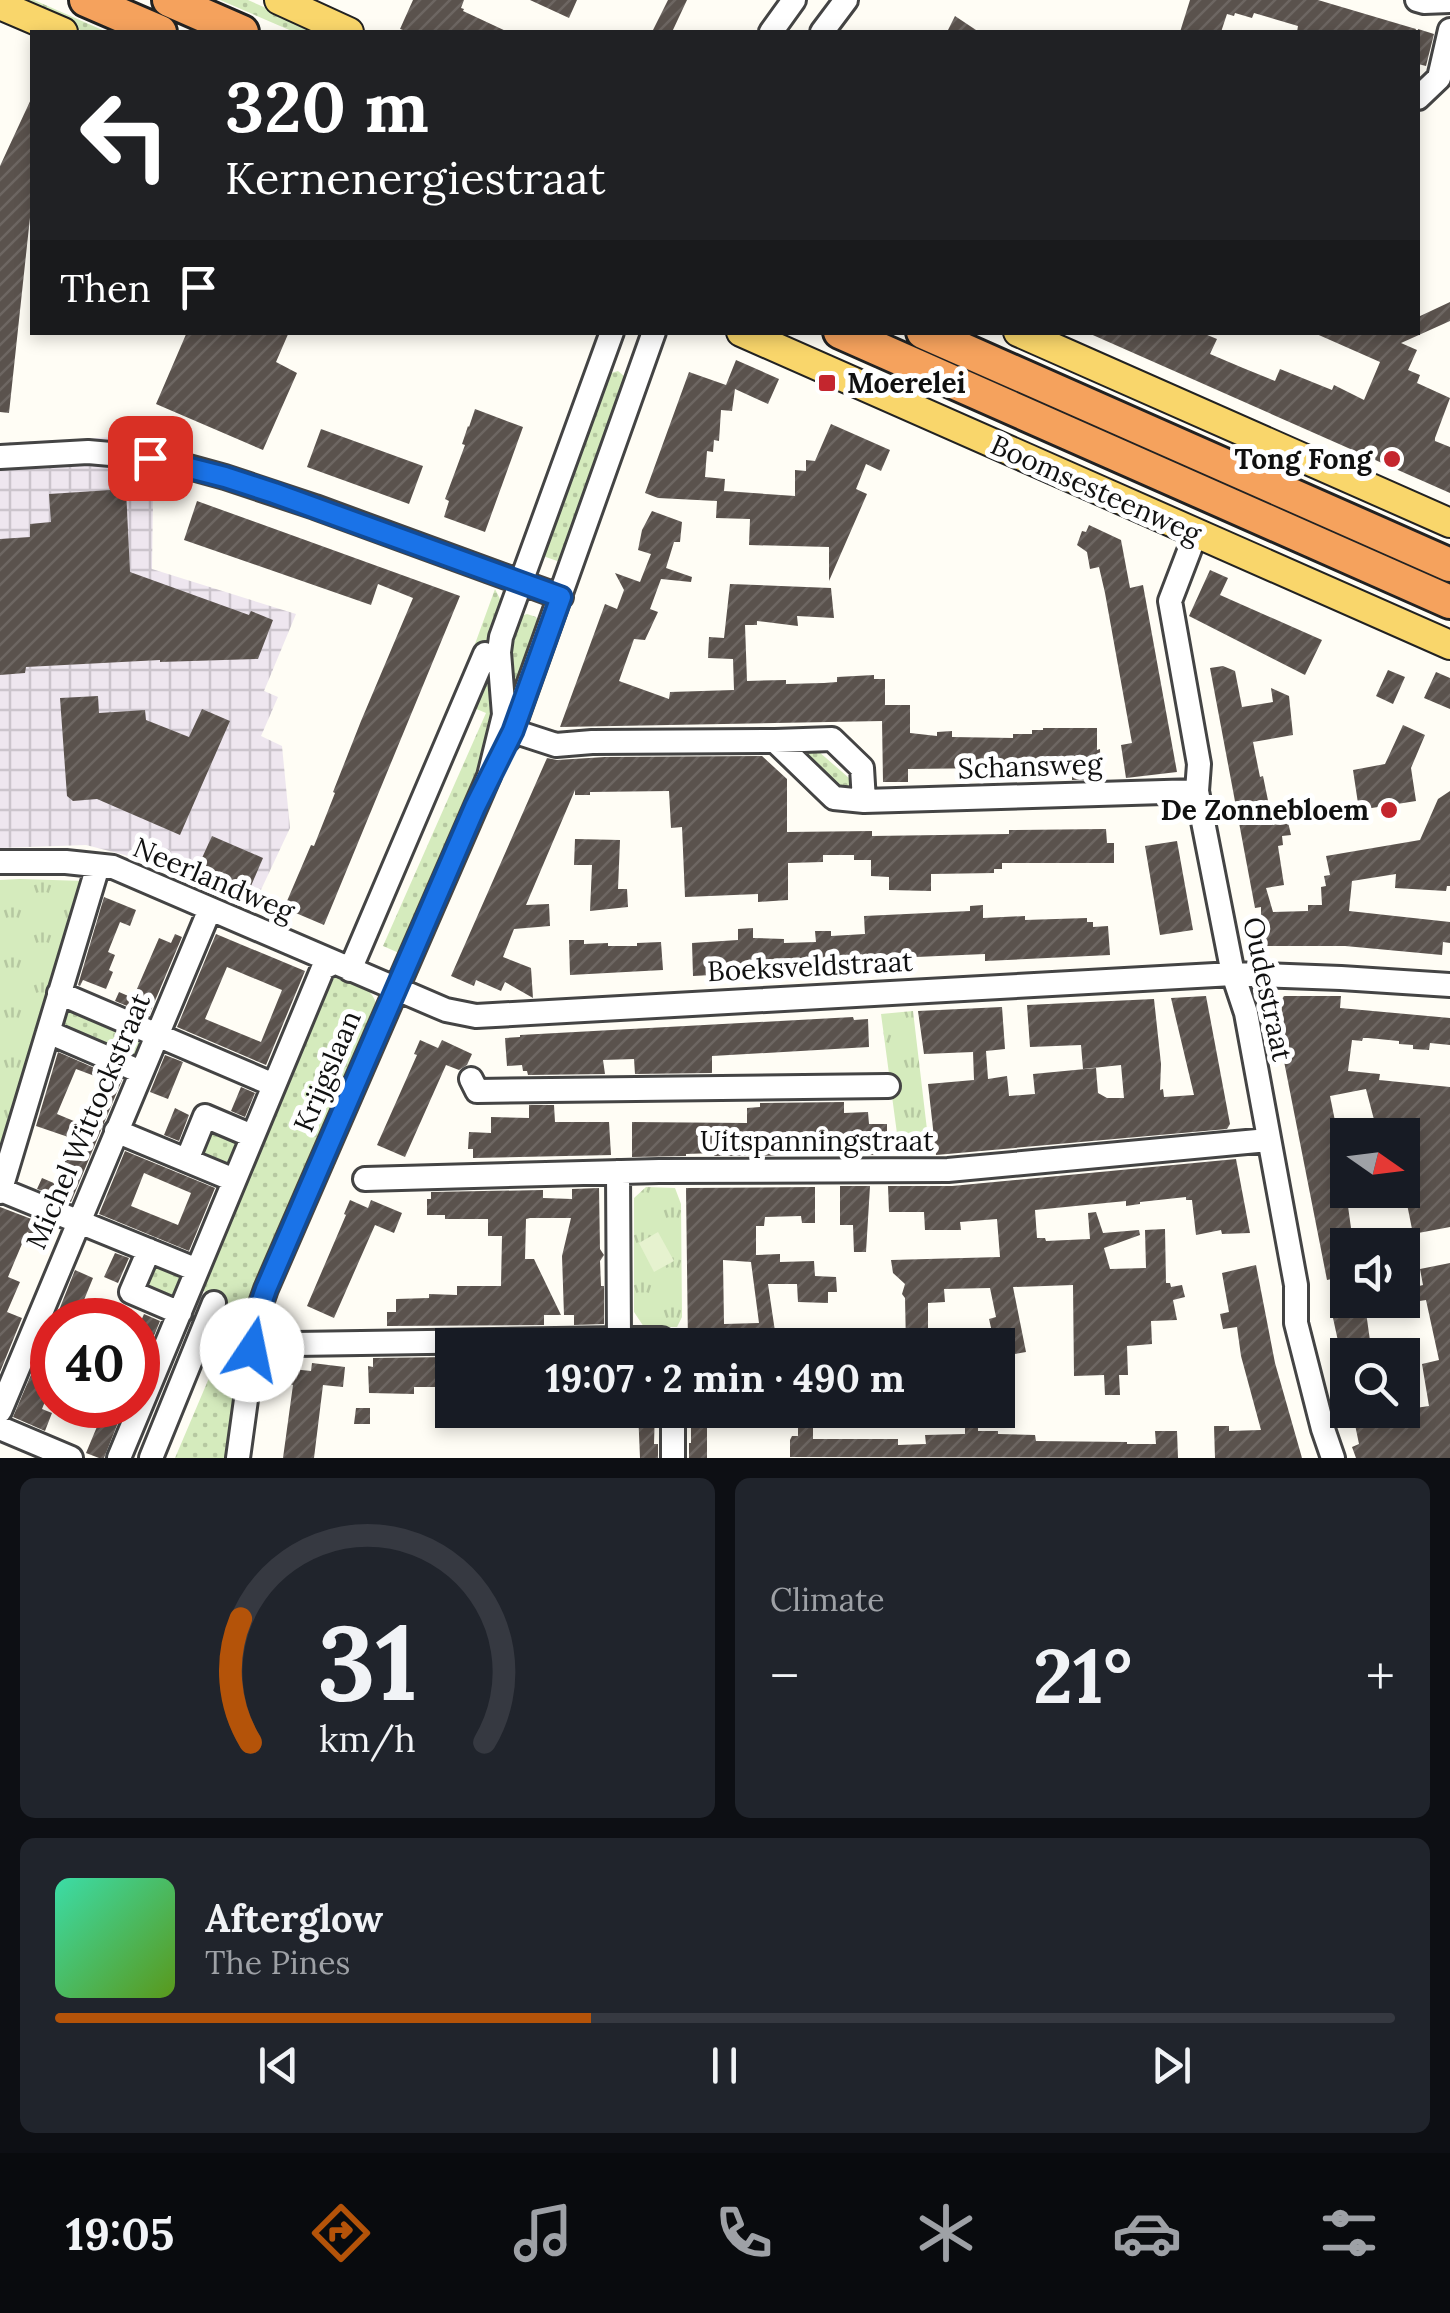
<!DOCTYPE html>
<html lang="en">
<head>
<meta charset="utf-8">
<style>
	body { margin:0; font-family:Lora,serif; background:#20242c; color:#f1f3f6; height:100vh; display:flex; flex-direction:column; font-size:38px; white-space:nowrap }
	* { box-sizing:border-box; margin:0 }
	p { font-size:32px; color:#9ea1a6 }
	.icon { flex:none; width:55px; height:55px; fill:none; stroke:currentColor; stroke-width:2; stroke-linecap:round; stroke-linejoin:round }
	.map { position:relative; height:1458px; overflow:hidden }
	.details { display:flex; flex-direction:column; gap:20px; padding:20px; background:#0d0f14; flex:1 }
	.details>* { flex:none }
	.top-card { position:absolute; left:30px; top:30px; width:1390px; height:305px; border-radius:0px; box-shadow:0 5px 15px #0003; background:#202124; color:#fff; overflow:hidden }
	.needle { width:65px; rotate:104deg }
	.tools { position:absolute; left:1330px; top:1118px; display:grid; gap:20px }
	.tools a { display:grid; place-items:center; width:90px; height:90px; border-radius:0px; background:#171b24; box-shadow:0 5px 15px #0003; font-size:50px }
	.speed { position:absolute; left:30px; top:1298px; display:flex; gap:20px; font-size:50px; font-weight:700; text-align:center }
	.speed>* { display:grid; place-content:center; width:130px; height:130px; border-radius:50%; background:#171b24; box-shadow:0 5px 15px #0003; line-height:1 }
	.speed .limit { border:15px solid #d22; background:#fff; color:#111 }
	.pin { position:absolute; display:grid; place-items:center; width:85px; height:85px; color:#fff; margin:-42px; border-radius:20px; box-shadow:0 5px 15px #0006 }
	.me { position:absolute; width:110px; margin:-55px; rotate:11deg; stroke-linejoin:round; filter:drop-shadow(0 0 8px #0008) }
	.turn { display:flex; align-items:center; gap:35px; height:210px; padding:0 30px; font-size:45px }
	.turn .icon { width:130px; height:130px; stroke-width:2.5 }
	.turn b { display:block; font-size:70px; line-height:85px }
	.then { display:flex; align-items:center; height:95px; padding:0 30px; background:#0003; gap:20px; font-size:38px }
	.big { font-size:75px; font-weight:700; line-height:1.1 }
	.details .card { flex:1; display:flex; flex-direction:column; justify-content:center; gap:15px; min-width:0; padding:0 35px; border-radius:15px; background:#20242c }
	.details .dial { align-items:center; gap:0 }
	.dial svg { height:260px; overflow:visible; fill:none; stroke:#363941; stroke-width:7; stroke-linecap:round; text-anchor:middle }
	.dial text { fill:#f1f3f6; stroke:none }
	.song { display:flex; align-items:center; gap:30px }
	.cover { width:120px; height:120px; border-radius:15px; background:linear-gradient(135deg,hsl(160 70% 55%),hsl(90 70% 35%)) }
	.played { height:10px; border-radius:5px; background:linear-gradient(90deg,#b45309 40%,#363941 40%) }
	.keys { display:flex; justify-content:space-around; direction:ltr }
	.heat { display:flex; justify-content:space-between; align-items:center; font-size:55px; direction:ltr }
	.details .tiles { flex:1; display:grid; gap:20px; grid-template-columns:1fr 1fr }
	.card:last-child { grid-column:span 2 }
	.trip { position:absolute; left:435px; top:1328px; width:580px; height:100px; border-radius:0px; background:#171b24; box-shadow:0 5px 15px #0003; font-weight:700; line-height:100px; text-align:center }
	.menu { display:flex; height:160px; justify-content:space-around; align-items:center; background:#090b0e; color:#9ea1a6 }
	.menu .icon { width:70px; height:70px }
	.menu .active { color:#b45309 }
	.menu b { font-size:45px; color:#f1f3f6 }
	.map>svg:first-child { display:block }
	.industrial { fill:url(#industrial-grid) }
	.grass { fill:url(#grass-dots) }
	.park { fill:url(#park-tufts) }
	.pitch { fill:#e6f2cf }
	.building { fill:url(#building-hatch); fill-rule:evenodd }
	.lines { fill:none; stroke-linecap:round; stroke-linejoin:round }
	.minor-casing { stroke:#444; stroke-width:28 }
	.major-casing { stroke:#222; stroke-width:32 }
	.highway-casing { stroke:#222; stroke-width:38 }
	.minor { stroke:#fff; stroke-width:22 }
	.major { stroke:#f9d66b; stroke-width:28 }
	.highway { stroke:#f5a25d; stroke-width:32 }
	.route-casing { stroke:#114b97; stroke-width:25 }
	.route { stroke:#1a73e8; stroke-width:18 }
	.poi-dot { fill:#c4262e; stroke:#fff; stroke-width:4 }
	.labels { text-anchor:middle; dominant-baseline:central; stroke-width:10; stroke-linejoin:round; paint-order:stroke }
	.poi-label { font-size:28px; font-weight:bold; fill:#111; stroke:#fff; text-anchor:end }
	.street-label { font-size:28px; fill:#111; stroke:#fff }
</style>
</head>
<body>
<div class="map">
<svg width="1450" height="1458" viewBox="0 0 1450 1458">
	<defs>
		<pattern id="industrial-grid" width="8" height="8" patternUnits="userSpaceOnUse" patternTransform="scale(2.5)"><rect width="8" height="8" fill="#eee6ef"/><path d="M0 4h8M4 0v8" fill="none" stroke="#cbc4cc"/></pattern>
		<pattern id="grass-dots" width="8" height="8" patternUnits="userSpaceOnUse" patternTransform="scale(2.5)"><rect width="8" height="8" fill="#d5ebbd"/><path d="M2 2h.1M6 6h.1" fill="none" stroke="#b6c8a1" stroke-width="1.8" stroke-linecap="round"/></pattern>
		<pattern id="park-tufts" width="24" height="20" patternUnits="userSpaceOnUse" patternTransform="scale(2.5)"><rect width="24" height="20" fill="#d5ebbd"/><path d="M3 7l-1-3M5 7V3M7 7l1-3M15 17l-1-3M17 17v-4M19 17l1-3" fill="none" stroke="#b6c8a1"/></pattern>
		<pattern id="building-hatch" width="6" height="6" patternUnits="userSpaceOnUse" patternTransform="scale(2.5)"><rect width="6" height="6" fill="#5a524d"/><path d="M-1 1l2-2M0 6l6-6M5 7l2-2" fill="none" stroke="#6d6662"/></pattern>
	</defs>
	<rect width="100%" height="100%" fill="#fffdf5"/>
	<path class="industrial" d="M154 435 152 569 296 614 264 691 278 697 261 736 282 746 290 828 252 909 125 855 86 845 0 848V443Z"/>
	<path class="grass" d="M12 0H34L107 32H85Z
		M220 0H248L321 32H294Z
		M618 371 624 376 626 381 560 562 543 556 608 374Z
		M495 589 500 599 501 614 495 732 399 953 383 946 486 713 474 708 489 650 475 644Z
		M527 614 536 617 539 623 523 666 524 691 516 710 505 660 521 616Z
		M810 745 819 747 818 751 849 778 859 782 860 787C837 793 824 773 809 757L807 753Z
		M329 971C351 981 378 986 377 1013L249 1309 230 1458H175L232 1324 226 1321 229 1314 223 1311 226 1301 197 1288Z
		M66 1003 145 1036 135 1061 56 1028Z
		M208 1124 246 1140 232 1173 194 1157Z
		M152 1256 191 1272 177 1306 138 1290Z"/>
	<path class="park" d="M20 879 85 881 0 1160V880Z
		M913 1011 930 1155 900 1156 881 1014Z
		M646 1187 675 1188 681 1204 682 1317 677 1327H644L634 1312V1198Z"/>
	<path class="pitch" d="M658 1232 674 1261 654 1272 639 1243Z"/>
	<path class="building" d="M413 0H464L461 8 464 9 463 11 508 32H409L400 29Z
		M530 0H577L569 18Z
		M668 0H687L672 32H652Z
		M1190 0H1318L1416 29 1415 32H1297L1298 26 1254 13 1252 18 1235 13 1234 16 1227 14 1221 32H1180Z
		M955 16 979 32H947Z
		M1418 29 1434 34 1426 66 1418 64Z
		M32 97V199L9 413 0 412V166Z
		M1450 302V321L1401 343 1417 350 1408 370 1420 375 1417 383 1450 398 1435 438V441L1450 447V493L1086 332H1200L1217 339 1210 354 1243 368 1275 381 1280 369 1332 390 1334 385 1364 400 1380 362 1312 332H1418V317Z
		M187 332H289L276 362 297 373 263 450 156 404Z
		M736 360 779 379 768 404 735 389 732 411 721 410 719 441 714 440 713 452 707 451 705 477 725 479 724 491 795 496V470L806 471V460L815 461 831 424 890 450 881 471 866 464 856 489 867 494 829 581V547L749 545 750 519 716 518 717 501 658 498 645 493 689 372 726 385Z
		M475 409 523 427 485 532 444 517 449 501 445 499 465 445 462 444 468 426 469 427Z
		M321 429 423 466 409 504 307 467Z
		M126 489 130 572 249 615 251 611 273 620 258 659 160 662V660L26 667 25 673 0 675V539L30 537V524L51 522 49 494Z
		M197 501 460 596 324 925 284 908 311 845 314 846 335 793 333 792 361 721 413 598 378 584 371 605 184 540Z
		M652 511 682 522 680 542H674L666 568 692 577 691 582 661 579 650 609 658 612 645 640 634 639 619 681 669 699 670 692 734 690 733 659 708 658 709 637 724 638 730 584 831 588 834 618 797 616 798 626 757 621V625H745L747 681 786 680V684L824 683 837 682V677L874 675V679H885V705H910V733L937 736V732L952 731V737L1013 738V734H1032V730H1043V728H1097V750L1100 749 1101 779 1072 780V767L908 769V782H883L882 721 560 727 605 604 617 609 624 590 615 573 640 582 651 554 638 550 642 530Z
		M1089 525 1121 540 1130 588 1143 585 1177 772 1126 778 1121 745 1132 743 1105 593 1099 567 1090 569 1087 552 1077 545 1082 531 1086 532Z
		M1210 570 1228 578 1220 595 1322 640 1305 675 1189 616Z
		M1223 666 1235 671 1242 707 1273 702 1271 688 1289 696 1293 735 1253 742 1260 777 1263 776 1273 825 1288 822 1291 835 1282 836 1283 845 1278 846 1284 885 1266 888 1273 912 1308 911V905H1322L1321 887 1326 886 1324 876 1330 875 1326 856 1420 840 1438 799 1450 791V886H1447L1446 891 1395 888 1396 874 1352 881 1349 911 1450 922V943L1443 942 1442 955 1345 946H1261V907L1255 908 1210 668Z
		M1388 670 1405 677 1393 704 1376 696Z
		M1436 672 1450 678V709L1424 698Z
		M98 696 99 713 145 710 146 720 189 737 202 709 230 721 180 835 97 799 73 801 67 796 60 698Z
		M1403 725 1425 735 1411 768 1416 801 1359 810 1353 770 1385 764Z
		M762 756 787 779V832L872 831V836L1009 834V830L1106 829 1107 843H1114V863H1002V869H994V873L931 874V891L889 890V877L871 876V860H854V855H823V862L788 863V900L758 902V894L685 897 682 827 671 828 669 791 590 792V795H575V790L526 905 549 904 550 926 514 929 503 957 531 968 533 998 505 982 501 991 476 980 474 986 451 976 547 758 557 760 605 757Z
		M212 836 263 858 248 893 196 871Z
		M575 839 620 840 618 889H627L628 907 590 911 592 865H574Z
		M1177 841 1193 930 1160 935 1145 846Z
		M104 897 136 910 130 926 120 922 108 952 115 955 109 970 113 972 106 989 83 980 80 986 78 985Z
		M983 905V918L1025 916V920L1087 918V922H1093V927L1108 926 1110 955 985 961V954L847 960 848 968 693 976 692 943 738 940V929L753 928V938L784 939V943L816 942 815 931H831V936L865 934 864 916 970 911V906Z
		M175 934 182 937 149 1015 115 1001 119 992 133 998 159 938 171 943Z
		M216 934 305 971 266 1065 177 1027ZM227 967 282 990 261 1042 205 1019Z
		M569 940H584V944L608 943V946H637V943L661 942 663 970 570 975Z
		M1206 996 1230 1124 1227 1129 936 1155 928 1084 974 1080 973 1052 924 1054 918 1011 1002 1007 1005 1049 986 1051 988 1079 1007 1076 1009 1096 1035 1094 1033 1074 1096 1068 1098 1093 1107 1098H1124L1121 1065 1083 1069 1081 1045 1030 1047 1027 1005 1154 999 1161 1064 1160 1090 1163 1089 1164 1097 1194 1095 1171 998Z
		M1284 996H1341L1340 1008 1450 1018V1045L1430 1043 1429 1050 1413 1049V1045L1399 1044V1041L1368 1038H1363L1362 1041 1352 1040 1348 1071 1380 1074 1379 1080 1450 1087V1227L1413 1234 1406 1199H1402V1135H1378L1366 1089 1330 1096 1342 1156 1345 1162H1348V1192H1346L1351 1228 1348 1229V1276L1327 1280 1281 1046 1282 999Z
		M853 1017 854 1020 868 1019 869 1047 712 1056V1073L635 1074 634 1059 603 1060 605 1074 528 1075 527 1071H523L522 1065 507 1066 505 1038 520 1037V1035Z
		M420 1040 438 1048 442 1040 472 1054 467 1065 459 1070 446 1065 405 1157 377 1145 417 1055 414 1054Z
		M58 1052 122 1080 71 1202 37 1189 42 1178 56 1184 74 1139 36 1126ZM76 1069 100 1078 81 1124 57 1114Z
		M165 1055 183 1062 168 1099 150 1092Z
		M241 1087 255 1093 245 1117 231 1111Z
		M844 1102V1113L868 1112 869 1124H887V1146H882L883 1155 714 1156V1153L686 1154V1156L632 1157V1122L747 1123V1108L760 1107V1103Z
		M529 1105H554L555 1122H609L611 1155 473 1158V1149H468L469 1132 491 1133V1117L529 1118Z
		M175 1108 189 1115 179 1141 164 1135Z
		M125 1151 215 1188 189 1251 99 1214ZM144 1173 191 1193 178 1225 131 1206Z
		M1236 1159 1250 1233 1222 1234 1221 1230 1196 1235 1192 1200H1186V1197L1140 1202V1204L1126 1206V1201L1035 1210 1037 1238H1045L1046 1241 1090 1239 1088 1213 1096 1212 1103 1233 1139 1230 1140 1235 1104 1248 1110 1269 1146 1268 1145 1230 1165 1229 1166 1283H1170L1171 1287 1182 1285 1185 1297 1173 1300 1177 1320 1151 1321 1152 1344 1127 1346 1128 1375H1119L1120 1395H1105L1104 1375 1074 1376 1073 1285 1013 1287 1026 1352 1003 1356 1001 1344 995 1345 989 1319 996 1317 990 1288 944 1289 945 1302 928 1303V1345H906L905 1298 902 1294 905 1284 893 1273 891 1260 1000 1257 997 1219 960 1222 961 1230H925L924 1212H889L888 1186H952Z
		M840 1186H870L866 1252H854L853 1225H840Z
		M815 1187V1223H802L801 1216 765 1217 764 1226H756V1255L780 1254V1262L814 1261 815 1276 836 1277 837 1292H828V1303L798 1302 797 1284H768L777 1345H688L686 1188ZM723 1260 751 1262 759 1323 724 1324Z
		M599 1188 600 1249 604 1255 600 1261 601 1286H604V1324L574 1325V1315H564L562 1256 571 1218H530L526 1219 525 1259H534L561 1315H544V1325L387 1326V1312H396V1299L429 1298V1294L457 1295V1286H501L502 1236H488V1219H445V1215H427V1199H431V1192L543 1190V1198L572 1199V1189Z
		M350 1200 368 1208 371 1200 402 1213 394 1233 375 1225 334 1318 307 1306 346 1215 344 1214Z
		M0 1207 42 1223 36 1236 27 1232 8 1277 20 1282 7 1312 22 1318 0 1372Z
		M115 1253 129 1258 118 1283 104 1277Z
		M1450 1263V1458H1356L1352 1447 1359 1444 1352 1410H1402L1429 1406 1422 1364 1439 1360 1426 1300 1413 1302 1409 1297 1408 1289 1423 1285 1420 1269Z
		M1256 1265 1275 1363 1302 1458H1215L1214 1426H1229V1431L1261 1430 1241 1356 1237 1327 1223 1329 1220 1314 1229 1312 1222 1273Z
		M75 1270 93 1278 77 1317 59 1310Z
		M1331 1300H1395L1396 1307 1366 1312 1372 1355H1341L1330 1304 1332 1303Z
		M144 1314 160 1321 138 1375V1328Z
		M50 1330 52 1331V1384L42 1409 52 1413 45 1431 13 1417Z
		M452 1357V1387H414V1394L369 1393 368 1366 373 1367V1358Z
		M312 1363 345 1367 343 1387 323 1385 314 1458H283L293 1385 290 1384 292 1369 311 1371Z
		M106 1405H125L104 1458H99L86 1453Z
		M356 1408H370V1424H354Z
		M638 1410H655L654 1444H658V1458H640Z
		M691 1410H707V1458H689V1443H691Z
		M813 1424V1439H898V1445L926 1444 925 1435 965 1434V1425H978V1431H998V1434L1035 1435 1036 1441 1127 1442V1444H1156L1155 1431H1177L1178 1458 790 1457V1440L792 1436H798V1425Z"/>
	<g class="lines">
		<g class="minor-casing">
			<path id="minor" d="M1417 0 1424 2 1450 1
				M771 32 794 0
				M822 32 846 0
				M1418 98 1439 78 1450 30
				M0 457 88 452 156 458 225 477 315 507 561 597
				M1196 533 1170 601 1199 764 1197 791 1233 974 1246 1013 1296 1285V1323L1323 1429 1333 1458
				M513 731 556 745 592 742 775 741 834 798 864 801 1197 791
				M509 739 654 332
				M775 741 832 739 862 768 864 801
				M0 862H66L113 867 446 1010 476 1016 1233 974 1341 978 1450 985
				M350 970 485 654
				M59 993 274 1085
				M48 1032 141 1072
				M471 1079 477 1091 888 1086
				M116 1131 234 1180
				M187 1160 205 1116 252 1136
				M618 1172 619 1339
				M365 1179 659 1171 948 1170 1268 1140
				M1 1190 197 1270
				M0 1192 98 866
				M149 1250 131 1292 180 1313
				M295 1344 619 1339H662L670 1345
				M0 1411 210 909
				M0 1428 71 1458
				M119 1458 323 968 334 963
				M151 1458 214 1303
				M238 1458 258 1312 266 1289 489 776 504 715 499 652 501 637 612 332
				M673 1458V1410"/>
		</g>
		<g class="major-casing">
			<path id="major" d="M279 0 349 32
				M0 5 63 32
				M741 332 1450 645
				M1018 332 1450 523"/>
		</g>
		<g class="highway-casing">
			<path id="highway" d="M86 0 160 32
				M169 0 242 32
				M840 332 1450 602
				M923 332 1450 565"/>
		</g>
		<use href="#minor" class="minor"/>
		<use href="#major" class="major"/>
		<use href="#highway" class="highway"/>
	</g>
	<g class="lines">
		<g class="route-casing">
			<path id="route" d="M150 458 225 477 274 493 561 597 513 731 475 807 266 1289 258 1312 252 1350"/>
		</g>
		<use href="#route" class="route"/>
	</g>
	<g class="poi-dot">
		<rect x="817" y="373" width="20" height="20" rx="5"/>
		<circle cx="1392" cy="459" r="10"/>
		<circle cx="1389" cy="810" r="10"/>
	</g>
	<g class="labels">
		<g class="poi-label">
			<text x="847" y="383" text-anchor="start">Moerelei</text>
			<text x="1372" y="459">Tong Fong</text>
			<text x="1369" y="810">De Zonnebloem</text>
		</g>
		<g class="street-label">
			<text transform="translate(1096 489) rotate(24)">Boomsesteenweg</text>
			<text transform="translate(1030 766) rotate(-2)">Schansweg</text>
			<text transform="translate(214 879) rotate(23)">Neerlandweg</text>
			<text transform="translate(810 966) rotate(-3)">Boeksveldstraat</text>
			<text transform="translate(1268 989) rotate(78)">Oudestraat</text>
			<text transform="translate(327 1071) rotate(-67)">Krijgslaan</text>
			<text transform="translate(88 1121) rotate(-67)">Michel Wittockstraat</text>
			<text x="817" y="1141">Uitspanningstraat</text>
		</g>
	</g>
</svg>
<div class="tools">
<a><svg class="needle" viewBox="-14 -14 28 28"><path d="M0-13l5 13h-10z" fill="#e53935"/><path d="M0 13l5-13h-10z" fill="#9ea1a6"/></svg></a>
<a><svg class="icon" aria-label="sound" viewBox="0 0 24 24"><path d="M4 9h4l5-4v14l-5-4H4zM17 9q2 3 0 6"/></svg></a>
<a><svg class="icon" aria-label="search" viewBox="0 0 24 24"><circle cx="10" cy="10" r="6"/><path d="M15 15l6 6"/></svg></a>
</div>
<div class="speed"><div class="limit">40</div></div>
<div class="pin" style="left:150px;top:458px;background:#d93025"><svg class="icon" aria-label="arrive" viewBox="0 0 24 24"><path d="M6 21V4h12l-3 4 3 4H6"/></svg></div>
<svg class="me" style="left:252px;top:1350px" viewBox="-20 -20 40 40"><circle r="19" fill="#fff"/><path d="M0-13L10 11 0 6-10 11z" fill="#1a73e8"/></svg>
<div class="trip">19:07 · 2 min · 490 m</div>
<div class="top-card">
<div class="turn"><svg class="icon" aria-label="left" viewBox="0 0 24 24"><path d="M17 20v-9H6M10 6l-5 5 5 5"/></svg><div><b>320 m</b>Kernenergiestraat</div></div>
<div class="then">Then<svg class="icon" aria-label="arrive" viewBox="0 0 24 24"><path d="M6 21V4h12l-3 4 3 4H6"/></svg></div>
</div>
</div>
<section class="details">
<div class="tiles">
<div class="card dial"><svg viewBox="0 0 100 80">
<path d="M14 69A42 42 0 1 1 86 69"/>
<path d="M14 69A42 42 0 0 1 11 31" stroke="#b45309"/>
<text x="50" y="56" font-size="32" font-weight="700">31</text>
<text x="50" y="72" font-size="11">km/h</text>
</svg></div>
<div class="card"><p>Climate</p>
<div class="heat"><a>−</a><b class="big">21°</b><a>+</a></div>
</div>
<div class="card">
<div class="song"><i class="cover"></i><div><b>Afterglow</b><p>The Pines</p></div></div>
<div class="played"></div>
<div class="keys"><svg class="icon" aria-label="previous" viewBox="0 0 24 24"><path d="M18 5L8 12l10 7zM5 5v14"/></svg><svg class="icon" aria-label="pause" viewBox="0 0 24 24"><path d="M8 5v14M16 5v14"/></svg><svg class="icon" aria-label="next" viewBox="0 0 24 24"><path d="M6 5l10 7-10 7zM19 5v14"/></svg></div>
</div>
</div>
</section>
<nav class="menu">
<b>19:05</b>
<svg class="icon active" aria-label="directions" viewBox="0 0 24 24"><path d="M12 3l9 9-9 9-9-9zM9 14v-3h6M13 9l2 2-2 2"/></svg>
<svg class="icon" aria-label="music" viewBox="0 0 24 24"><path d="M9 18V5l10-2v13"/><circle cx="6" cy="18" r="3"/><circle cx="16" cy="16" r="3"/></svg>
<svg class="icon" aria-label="phone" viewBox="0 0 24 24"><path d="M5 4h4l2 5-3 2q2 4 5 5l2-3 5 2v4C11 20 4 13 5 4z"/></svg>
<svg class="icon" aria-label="climate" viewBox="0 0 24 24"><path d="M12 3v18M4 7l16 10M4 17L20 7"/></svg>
<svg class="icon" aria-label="car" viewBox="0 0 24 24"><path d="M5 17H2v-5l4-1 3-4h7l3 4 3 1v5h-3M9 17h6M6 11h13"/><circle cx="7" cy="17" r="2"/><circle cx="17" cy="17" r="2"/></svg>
<svg class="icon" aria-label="filters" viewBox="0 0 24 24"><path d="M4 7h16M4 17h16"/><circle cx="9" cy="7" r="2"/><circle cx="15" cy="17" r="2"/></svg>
</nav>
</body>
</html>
